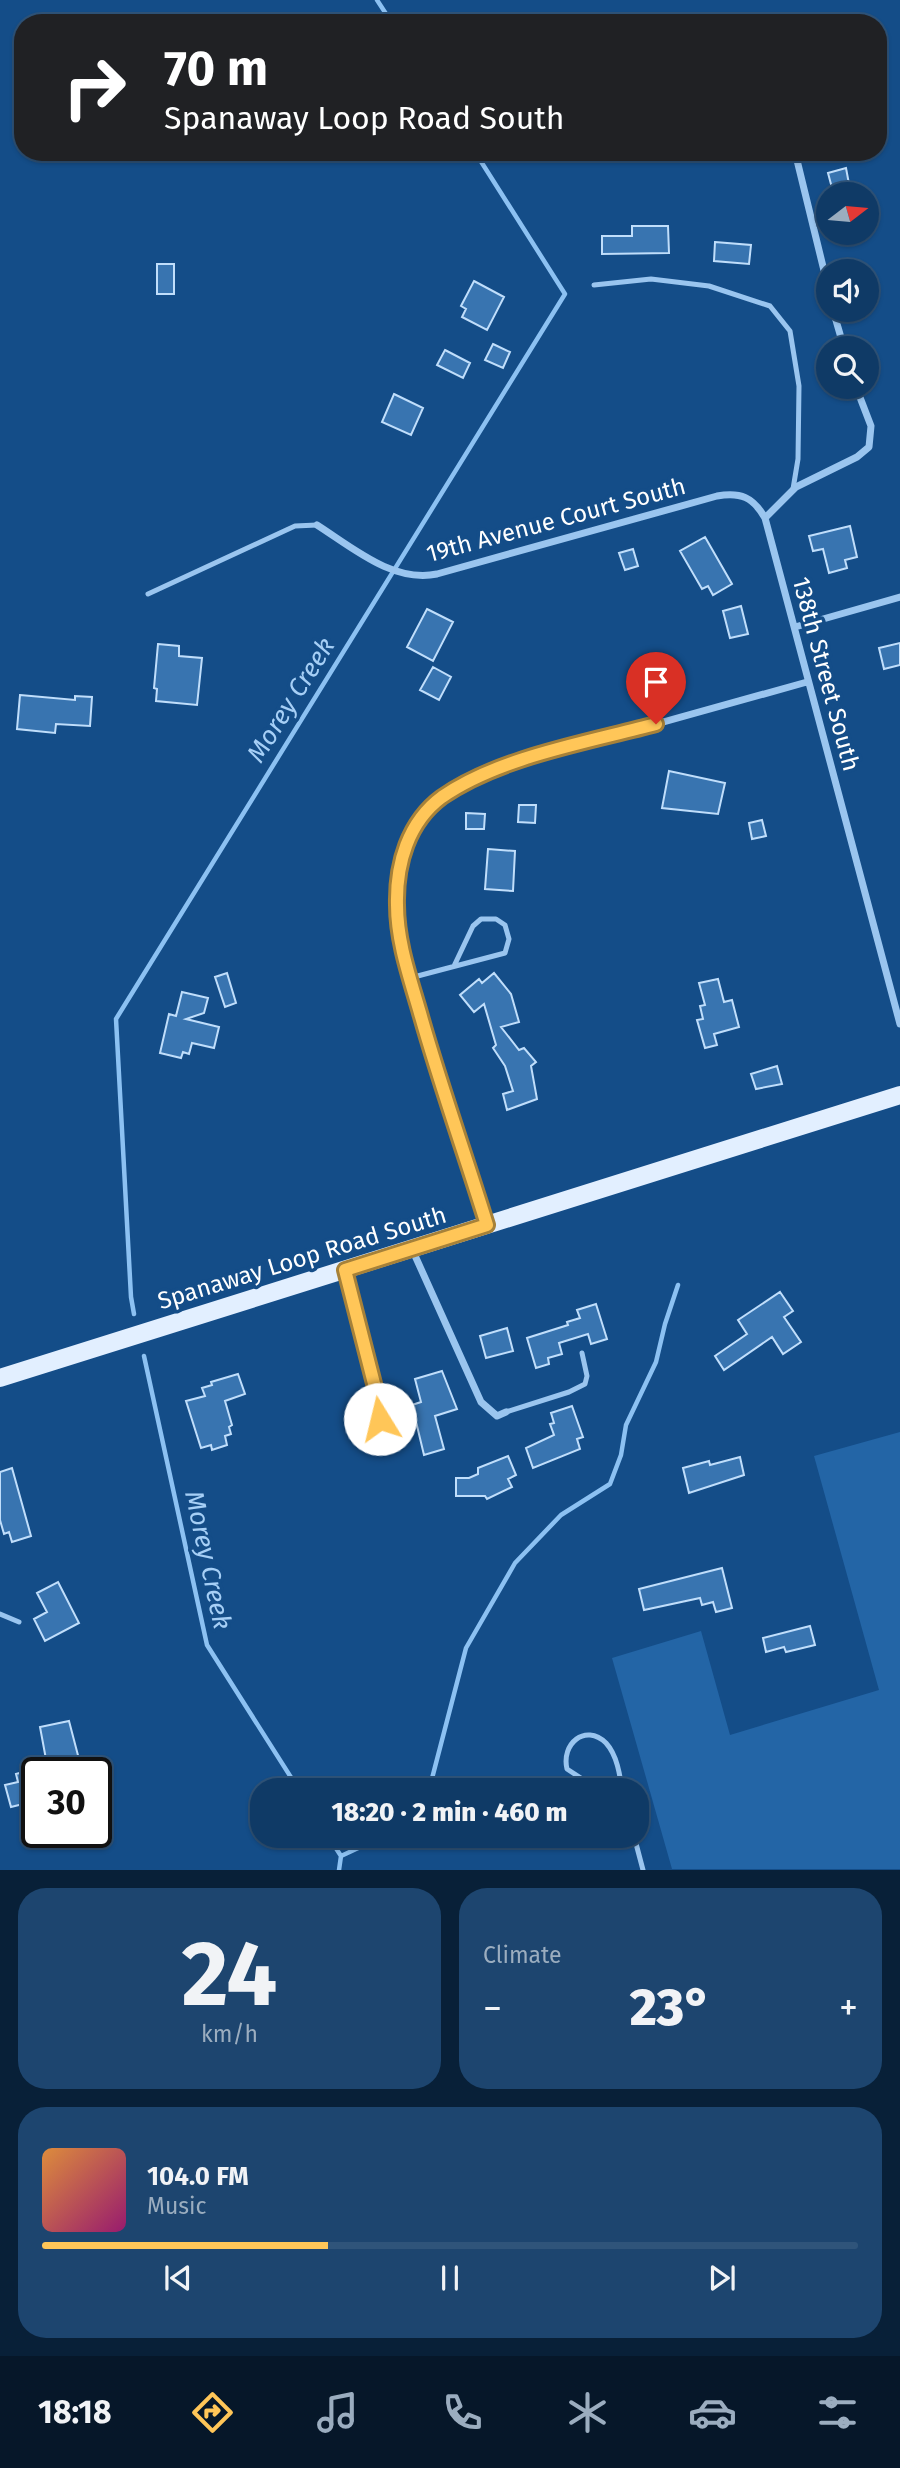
<!DOCTYPE html>
<html lang="en">
<head>
<meta charset="utf-8">
<style>
	body { margin:0; font-family:"Fira Sans",sans-serif; background:#1d456f; color:#f1f3f6; height:100vh; display:flex; flex-direction:column; font-size:26px; white-space:nowrap }
	* { box-sizing:border-box; margin:0 }
	p { font-size:23px; color:#9badbf }
	.icon { flex:none; width:38px; height:38px; fill:none; stroke:currentColor; stroke-width:2; stroke-linecap:round; stroke-linejoin:round }
	.map { position:relative; height:1870px; overflow:hidden }
	.side { display:flex; flex-direction:column; gap:18px; padding:18px; background:#082038; flex:1 }
	.side>* { flex:none }
	.guide { position:absolute; left:14px; top:14px; width:873px; height:147px; border-radius:28px; box-shadow:0 2px 5px #0004,0 0 0 2px #2f547a; background:#202124; color:#fff; overflow:hidden }
	.needle { width:46px; rotate:74deg }
	.fabs { position:absolute; left:816px; top:182px; display:grid; gap:14px }
	.fabs a { display:grid; place-items:center; width:63px; height:63px; border-radius:50%; background:#0f3a66; box-shadow:0 2px 5px #0004,0 0 0 2px #2f547a; font-size:35px }
	.speed { position:absolute; left:21px; top:1757px; display:flex; gap:14px; font-size:35px; font-weight:700; text-align:center }
	.speed>* { display:grid; place-content:center; width:91px; height:91px; border-radius:50%; background:#0f3a66; box-shadow:0 2px 5px #0004,0 0 0 2px #2f547a; line-height:1 }
	.speed .limit { border:4px solid #111; border-radius:10px; background:#fff; color:#111 }
	.pin { position:absolute; display:grid; place-items:center; width:60px; height:60px; color:#fff; margin:-72px -30px; border-radius:50% 50% 50% 0; rotate:-45deg; box-shadow:0 0 7px #0007 }
	.pin .icon { rotate:45deg }
	.me { position:absolute; width:77px; margin:-38px; rotate:351deg; stroke-linejoin:round; filter:drop-shadow(0 0 5px #0008) }
	.turn { display:flex; align-items:center; gap:24px; height:147px; padding:0 35px; font-size:32px }
	.turn .icon { width:91px; height:91px; stroke-width:2.5 }
	.turn b { display:block; font-size:49px; line-height:60px }
	.big { font-size:52px; font-weight:800; line-height:1.1 }
	.side .widget { flex:1; display:flex; flex-direction:column; justify-content:center; gap:10px; min-width:0; padding:0 24px; border-radius:28px; background:#1d456f }
	.side .dial { align-items:center; gap:0 }
	.dial b { font-size:91px; line-height:1 }
	.song { display:flex; align-items:center; gap:21px }
	.cover { width:84px; height:84px; border-radius:10px; background:linear-gradient(135deg,hsl(30 70% 55%),hsl(320 70% 35%)) }
	.played { height:7px; border-radius:4px; background:linear-gradient(90deg,#ffc658 35%,#2f547a 35%) }
	.keys { display:flex; justify-content:space-around; direction:ltr }
	.heat { display:flex; justify-content:space-between; align-items:center; font-size:38px; direction:ltr }
	.side .tiles { flex:1; display:grid; gap:18px; grid-template-columns:1fr 1fr }
	.widget:last-child { grid-column:span 2 }
	.trip { position:absolute; left:250px; top:1778px; width:399px; height:70px; border-radius:28px; background:#0f3a66; box-shadow:0 2px 5px #0004,0 0 0 2px #2f547a; font-weight:800; line-height:70px; text-align:center }
	.menu { display:flex; height:112px; justify-content:space-around; align-items:center; background:#061729; color:#9badbf }
	.menu .icon { width:49px; height:49px }
	.menu .selected { color:#ffc658 }
	.menu b { font-size:32px; color:#f1f3f6 }
	.map>svg:first-child { display:block }
	.green { fill:#2365a6 }
	.lines { fill:none; stroke-linecap:round; stroke-linejoin:round }
	.stream { stroke:#8cc1f2; stroke-width:4.5 }
	.building { fill:#3874b0; stroke:#c0defb; stroke-width:2 }
	.service { stroke:#9ac5ef; stroke-width:5 }
	.minor { stroke:#9ac5ef; stroke-width:7 }
	.primary { stroke:#e2efff; stroke-width:18 }
	.route-casing { stroke:#a68139; stroke-width:18 }
	.route { stroke:#ffc658; stroke-width:12 }
	.labels { text-anchor:middle; dominant-baseline:central; stroke-width:7; stroke-linejoin:round; paint-order:stroke }
	.street-label { font-size:24px; fill:#fff; stroke:#144d88 }
	.water-label { font-size:26px; font-style:italic; fill:#a6cff6; stroke:#144d88 }
</style>
</head>
<body>
<div class="map">
<svg width="900" height="1870" viewBox="0 0 900 1870">
	<rect width="100%" height="100%" fill="#144d88"/>
	<path class="green" d="M900 1432V1869H672L612 1658 701 1631 730 1735 879 1690 814 1456Z"/>
	<g class="lines">
		<path class="stream" d="M377 0 392 23
			M134 1314 131 1297 116 1019 565 294 475 152
			M144 1356 207 1645 299 1790
			M429 1790 466 1648 515 1563 561 1515 610 1484 621 1455 626 1425 656 1362 665 1324 678 1285
			M328 1836 341 1856
			M339 1870 341 1856 384 1836"/>
	</g>
	<path class="building" d="M846 168 849 184 832 188 828 173Z
		M632 226H668L669 253 602 254V236H632Z
		M715 242 751 245 749 264 714 261Z
		M157 264H174V294H157Z
		M474 281 504 297 487 330 462 317 466 309 461 306Z
		M493 344 510 352 503 368 485 360Z
		M445 350 470 363 463 378 437 365Z
		M394 394 423 408 411 435 382 422Z
		M850 526 857 557 845 560 847 568 829 573 823 549 813 551 809 536Z
		M705 537 732 584 713 595 708 586 702 589 680 551Z
		M633 549 638 566 625 570 619 553Z
		M741 606 748 634 730 638 723 611Z
		M427 609 453 622 433 661 407 647Z
		M900 643V665L884 669 879 648Z
		M158 644 179 646V656L202 658 197 705 156 701 157 689 154 688Z
		M433 667 451 677 439 700 420 690Z
		M20 695 75 700V696L92 697 90 726 56 724 55 733 17 729Z
		M669 771 725 783 718 814 662 808Z
		M519 805H536L535 823 518 822Z
		M466 813 485 814 484 829H466Z
		M762 820 766 836 752 839 749 823Z
		M488 849 515 851 513 891 485 889Z
		M227 973 236 1003 225 1007 215 977Z
		M494 973 511 994 519 1022 501 1027 519 1050 524 1048 536 1062 531 1066 537 1099 507 1110 503 1094 513 1091 505 1066 493 1048 496 1045 484 1004 474 1012 460 995 479 979 482 983Z
		M718 979 724 1002 732 1000 739 1027 714 1034 717 1045 705 1048 697 1020 703 1019 700 1006 705 1005 699 983Z
		M182 992 208 998 204 1013 186 1019 219 1027 214 1048 192 1043 189 1054 183 1052 181 1058 160 1053 169 1014 176 1016Z
		M777 1066 782 1084 756 1089 751 1074Z
		M780 1292 793 1311 784 1317 801 1342 783 1354 772 1337 724 1370 715 1356 747 1334 738 1320Z
		M596 1304 607 1339 591 1344 588 1334 559 1343 562 1354 548 1358 549 1364 536 1368 527 1338 568 1325 567 1322 580 1318 577 1310Z
		M507 1328 513 1351 486 1358 480 1336Z
		M442 1371 457 1409 435 1416 444 1449 424 1455 412 1405 421 1402 415 1379Z
		M238 1374 245 1394 225 1401 232 1425 229 1427 231 1434 225 1436 227 1445 212 1450 211 1445 201 1448 186 1401 205 1396 202 1388 212 1385 211 1382Z
		M572 1406 583 1437 577 1439 580 1449 533 1468 526 1448 554 1435 550 1424 554 1423 551 1413Z
		M508 1456 516 1475 508 1479 512 1487 487 1499 485 1496H456V1478H469L478 1474V1468Z
		M740 1457 744 1475 689 1493 683 1468 709 1461 710 1465Z
		M12 1468 31 1536 12 1542 9 1532 4 1534 0 1520V1472Z
		M722 1568 732 1608 716 1612 713 1602 702 1605 700 1598 644 1610 639 1589Z
		M58 1582 79 1623 45 1641 34 1619 47 1612 37 1593Z
		M810 1626 815 1645 786 1652 784 1647 766 1652 763 1638Z
		M69 1721 80 1763 48 1770 40 1727Z
		M37 1768V1790L21 1795 23 1804 11 1807 5 1785 18 1782 16 1774Z"/>
	<g class="lines">
		<path class="service" d="M594 285 651 279 709 286 770 306 790 331 799 386 798 459 793 489
			M148 594 295 526 317 525
			M410 978 505 953 509 939 505 925 496 919H481L473 926 454 966
			M506 1412 569 1392 585 1384 587 1376 582 1353
			M0 1614 19 1622
			M599 1790 567 1769C561 1744 585 1723 606 1743 617 1755 620 1775 622 1790
			M634 1836 643 1870"/>
		<path class="minor" d="M795 152 828 287
			M833 310 844 348
			M765 518 796 487 857 457 869 447 871 426 856 387
			M317 525C353 548 393 583 437 574L717 496C741 492 753 497 765 518L900 1024
			M795 627 900 597
			M487 1224 427 1037 402 949 397 905 398 879 403 854 414 828 441 798 491 770 807 682
			M412 1249 481 1402 497 1416 506 1412
			M345 1270 381 1411 380 1419 371 1432"/>
		<path class="primary" d="M0 1378 900 1095"/>
	</g>
	<g class="lines">
		<g class="route-casing">
			<path id="route" d="M380 1419 381 1411 345 1270 487 1225C465 1154 440 1084 420 1013 410 978 397 942 397 905 396 864 408 822 442 797 499 757 589 742 656 724"/>
		</g>
		<use href="#route" class="route"/>
	</g>
	<g class="labels">
		<g class="street-label">
			<text transform="translate(556 520) rotate(-15)">19th Avenue Court South</text>
			<text transform="translate(826 674) rotate(75)">138th Street South</text>
			<text transform="translate(302 1258) rotate(-17)">Spanaway Loop Road South</text>
		</g>
		<g class="water-label">
			<text transform="translate(291 700) rotate(-58)">Morey Creek</text>
			<text transform="translate(208 1560) rotate(78)">Morey Creek</text>
		</g>
	</g>
</svg>
<div class="fabs">
<a><svg class="needle" viewBox="-14 -14 28 28"><path d="M0-13l5 13h-10z" fill="#e53935"/><path d="M0 13l5-13h-10z" fill="#9badbf"/></svg></a>
<a><svg class="icon" aria-label="sound" viewBox="0 0 24 24"><path d="M4 9h4l5-4v14l-5-4H4zM17 9q2 3 0 6"/></svg></a>
<a><svg class="icon" aria-label="search" viewBox="0 0 24 24"><circle cx="10" cy="10" r="6"/><path d="M15 15l6 6"/></svg></a>
</div>
<div class="speed"><div class="limit">30</div></div>
<div class="pin" style="left:656px;top:724px;background:#d93025"><svg class="icon" aria-label="arrive" viewBox="0 0 24 24"><path d="M6 21V4h12l-3 4 3 4H6"/></svg></div>
<svg class="me" style="left:380px;top:1419px" viewBox="-20 -20 40 40"><circle r="19" fill="#fff"/><path d="M0-13L10 11 0 6-10 11z" fill="#ffc658"/></svg>
<div class="trip">18:20 · 2 min · 460 m</div>
<div class="guide">
<div class="turn"><svg class="icon" aria-label="right" viewBox="0 0 24 24"><path d="M7 20v-9h11M14 6l5 5-5 5"/></svg><div><b>70 m</b>Spanaway Loop Road South</div></div>
</div>
</div>
<section class="side">
<div class="tiles">
<div class="widget dial"><b>24</b><p>km/h</p></div>
<div class="widget"><p>Climate</p>
<div class="heat"><a>−</a><b class="big">23°</b><a>+</a></div>
</div>
<div class="widget">
<div class="song"><i class="cover"></i><div><b>104.0 FM</b><p>Music</p></div></div>
<div class="played"></div>
<div class="keys"><svg class="icon" aria-label="previous" viewBox="0 0 24 24"><path d="M18 5L8 12l10 7zM5 5v14"/></svg><svg class="icon" aria-label="pause" viewBox="0 0 24 24"><path d="M8 5v14M16 5v14"/></svg><svg class="icon" aria-label="next" viewBox="0 0 24 24"><path d="M6 5l10 7-10 7zM19 5v14"/></svg></div>
</div>
</div>
</section>
<nav class="menu">
<b>18:18</b>
<svg class="icon selected" aria-label="directions" viewBox="0 0 24 24"><path d="M12 3l9 9-9 9-9-9zM9 14v-3h6M13 9l2 2-2 2"/></svg>
<svg class="icon" aria-label="music" viewBox="0 0 24 24"><path d="M9 18V5l10-2v13"/><circle cx="6" cy="18" r="3"/><circle cx="16" cy="16" r="3"/></svg>
<svg class="icon" aria-label="phone" viewBox="0 0 24 24"><path d="M5 4h4l2 5-3 2q2 4 5 5l2-3 5 2v4C11 20 4 13 5 4z"/></svg>
<svg class="icon" aria-label="climate" viewBox="0 0 24 24"><path d="M12 3v18M4 7l16 10M4 17L20 7"/></svg>
<svg class="icon" aria-label="car" viewBox="0 0 24 24"><path d="M5 17H2v-5l4-1 3-4h7l3 4 3 1v5h-3M9 17h6M6 11h13"/><circle cx="7" cy="17" r="2"/><circle cx="17" cy="17" r="2"/></svg>
<svg class="icon" aria-label="filters" viewBox="0 0 24 24"><path d="M4 7h16M4 17h16"/><circle cx="9" cy="7" r="2"/><circle cx="15" cy="17" r="2"/></svg>
</nav>
</body>
</html>
